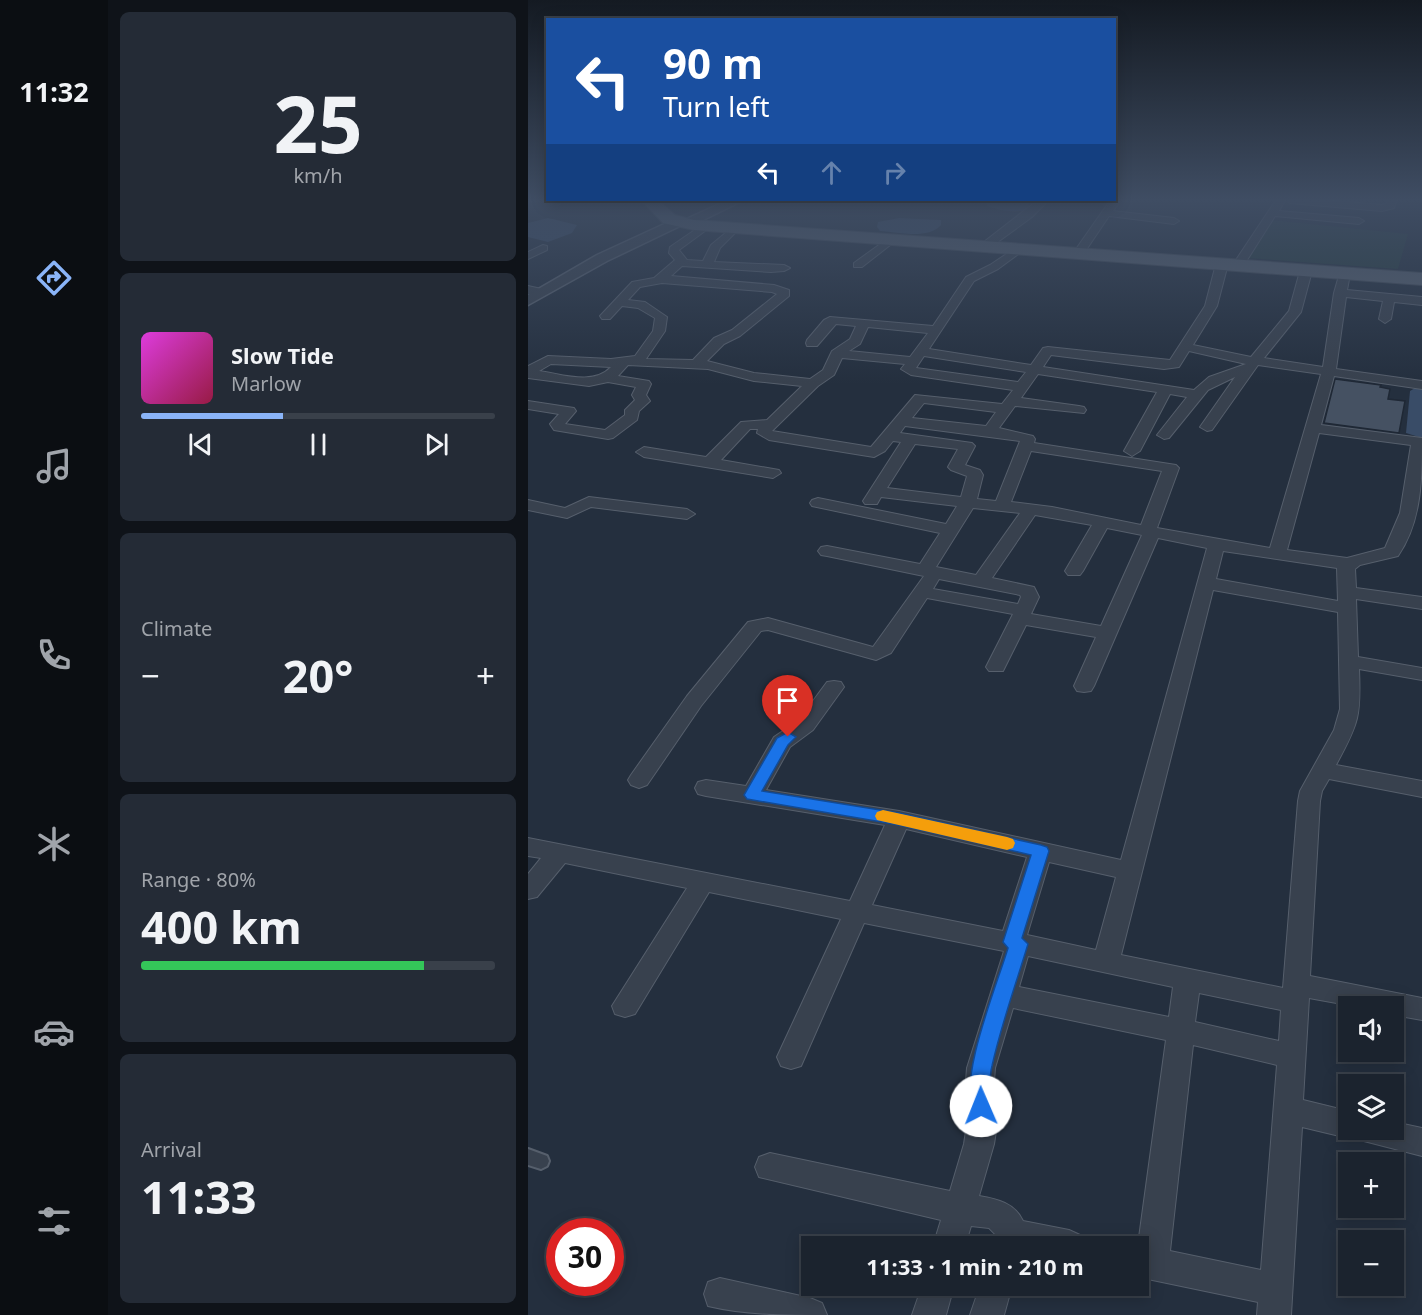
<!DOCTYPE html>
<html lang="en">
<head>
<meta charset="utf-8">
<style>
	body { margin:0; font-family:"Noto Sans",sans-serif; background:#242b36; color:#f1f3f6; height:100vh; display:flex; flex-direction:column; font-size:22px; white-space:nowrap }
	* { box-sizing:border-box; margin:0 }
	p { font-size:20px; color:#a0a4aa }
	.icon { flex:none; width:33px; height:33px; fill:none; stroke:currentColor; stroke-width:2; stroke-linecap:round; stroke-linejoin:round }
	.map { position:relative; flex:1; overflow:hidden }
	.details { display:flex; flex-direction:column; gap:12px; padding:12px; background:#0f1319; width:420px }
	.details>* { flex:none }
	.guide { position:absolute; left:18px; top:18px; width:570px; height:183px; border-radius:0px; box-shadow:0 3px 15px #0003,0 0 0 2px #39404a; background:#1a4fa0; color:#fff; overflow:hidden }
	.tools { position:absolute; left:810px; top:996px; display:grid; gap:12px }
	.tools a { display:grid; place-items:center; width:66px; height:66px; border-radius:0px; background:#1b232e; box-shadow:0 3px 15px #0003,0 0 0 2px #39404a; font-size:30px }
	.speed { position:absolute; left:18px; top:1218px; display:flex; gap:12px; font-size:30px; font-weight:700; text-align:center }
	.speed>* { display:grid; place-content:center; width:78px; height:78px; border-radius:50%; background:#1b232e; box-shadow:0 3px 15px #0003,0 0 0 2px #39404a; line-height:1 }
	.speed .limit { border:9px solid #d22; background:#fff; color:#111 }
	.pin { position:absolute; display:grid; place-items:center; width:51px; height:51px; color:#fff; margin:-62px -26px; border-radius:50% 50% 50% 0; rotate:-45deg; box-shadow:0 0 6px #0007 }
	.pin .icon { rotate:45deg }
	.me { position:absolute; width:66px; margin:-33px; rotate:359deg; stroke-linejoin:round; filter:drop-shadow(0 0 4px #0008) }
	.turn { display:flex; align-items:center; gap:21px; height:126px; padding:0 18px; font-size:27px }
	.turn .icon { width:78px; height:78px; stroke-width:2.5 }
	.turn b { display:block; font-size:42px; line-height:51px }
	.lanes { display:flex; align-items:center; height:57px; padding:0 18px; background:#0003; justify-content:center; gap:30px; direction:ltr }
	.lanes .off { opacity:.35 }
	.big { font-size:45px; font-weight:700; line-height:1.1 }
	.details .tile { flex:1; display:flex; flex-direction:column; justify-content:center; gap:9px; min-width:0; padding:0 21px; border-radius:9px; background:#242b36 }
	.details .dial { align-items:center; gap:0 }
	.dial b { font-size:78px; line-height:1 }
	.song { display:flex; align-items:center; gap:18px }
	.cover { width:72px; height:72px; border-radius:9px; background:linear-gradient(135deg,hsl(300 70% 55%),hsl(340 70% 35%)) }
	.played { height:6px; border-radius:3px; background:linear-gradient(90deg,#8ab4f8 40%,#39404a 40%) }
	.keys { display:flex; justify-content:space-around; direction:ltr }
	.heat { display:flex; justify-content:space-between; align-items:center; font-size:33px; direction:ltr }
	.charge { height:9px; border-radius:4px; background:linear-gradient(90deg,#34c759 80%,#39404a 0) }
	.trip { position:absolute; left:273px; top:1236px; width:348px; height:60px; border-radius:0px; background:#1b232e; box-shadow:0 3px 15px #0003,0 0 0 2px #39404a; font-weight:700; line-height:60px; text-align:center }
	main { display:flex; flex:1; min-height:0 }
	.tab-bar { display:flex; flex-direction:column; width:108px; justify-content:space-around; align-items:center; background:#0b0e12; color:#a0a4aa }
	.tab-bar .icon { width:42px; height:42px }
	.tab-bar .active { color:#8ab4f8 }
	.tab-bar b { font-size:27px; color:#f1f3f6 }
	.map>svg:first-child { display:block }
	.green { fill:#263c3f }
	.water { fill:#394c67 }
	.building { fill:#455162; stroke:#1f2835; stroke-width:1.5 }
	.lines { fill:none; stroke-linecap:round; stroke-linejoin:round }
	.service-casing { stroke:#565f6c; stroke-width:4 }
	.minor-casing { stroke:#565f6c; stroke-width:2 }
	.tertiary-casing { stroke:#565f6c; stroke-width:3 }
	.primary-casing { stroke:#414a57; stroke-width:2 }
	.service { fill:#38414e; fill-rule:evenodd }
	.minor { fill:#38414e; fill-rule:evenodd }
	.tertiary { fill:#38414e; fill-rule:evenodd }
	.primary { fill:#56606e; fill-rule:evenodd }
	.route { fill:#1a73e8; stroke:#114b97; stroke-width:1.5 }
	.slow { fill:#f59e0b }
</style>
</head>
<body>
<main>
<nav class="tab-bar">
<b>11:32</b>
<svg class="icon active" aria-label="directions" viewBox="0 0 24 24"><path d="M12 3l9 9-9 9-9-9zM9 14v-3h6M13 9l2 2-2 2"/></svg>
<svg class="icon" aria-label="music" viewBox="0 0 24 24"><path d="M9 18V5l10-2v13"/><circle cx="6" cy="18" r="3"/><circle cx="16" cy="16" r="3"/></svg>
<svg class="icon" aria-label="phone" viewBox="0 0 24 24"><path d="M5 4h4l2 5-3 2q2 4 5 5l2-3 5 2v4C11 20 4 13 5 4z"/></svg>
<svg class="icon" aria-label="climate" viewBox="0 0 24 24"><path d="M12 3v18M4 7l16 10M4 17L20 7"/></svg>
<svg class="icon" aria-label="car" viewBox="0 0 24 24"><path d="M5 17H2v-5l4-1 3-4h7l3 4 3 1v5h-3M9 17h6M6 11h13"/><circle cx="7" cy="17" r="2"/><circle cx="17" cy="17" r="2"/></svg>
<svg class="icon" aria-label="filters" viewBox="0 0 24 24"><path d="M4 7h16M4 17h16"/><circle cx="9" cy="7" r="2"/><circle cx="15" cy="17" r="2"/></svg>
</nav>
<section class="details">
<div class="tile dial"><b>25</b><p>km/h</p></div>
<div class="tile">
<div class="song"><i class="cover"></i><div><b>Slow Tide</b><p>Marlow</p></div></div>
<div class="played"></div>
<div class="keys"><svg class="icon" aria-label="previous" viewBox="0 0 24 24"><path d="M18 5L8 12l10 7zM5 5v14"/></svg><svg class="icon" aria-label="pause" viewBox="0 0 24 24"><path d="M8 5v14M16 5v14"/></svg><svg class="icon" aria-label="next" viewBox="0 0 24 24"><path d="M6 5l10 7-10 7zM19 5v14"/></svg></div>
</div>
<div class="tile"><p>Climate</p>
<div class="heat"><a>−</a><b class="big">20°</b><a>+</a></div>
</div>
<div class="tile"><p>Range · 80%</p><b class="big">400 km</b><div class="charge"></div></div>
<div class="tile"><p>Arrival</p><b class="big">11:33</b></div>
</section>
<div class="map">
<svg width="894" height="1315" viewBox="0 0 894 1315">
	<rect width="100%" height="100%" fill="#242f3e"/>
	<path class="green" d="M741 220 880 234 870 269 719 258Z"/>
	<path class="water" d="M458 200H501V210C485 213 474 211 459 206Z
		M20 218 49 225 44 233 20 242 0 237V223Z
		M371 218 413 220V225C399 240 371 232 352 231L349 227 350 222Z
		M887 388H894V438L878 433 882 391Z"/>
	<path class="building" d="M807 379 853 385 852 387 862 389 860 399 877 401 871 433 796 423Z"/>
	<g class="lines">
		<g class="service-casing">
			<path id="service" d="M0 1149 19 1156 21 1161 19 1166 13 1169 0 1165Z"/>
		</g>
		<g class="minor-casing">
			<path id="minor" d="M510 200H521L504 217 460 249H452V245Z
				M748 200 756 202 751 211 831 218 836 221 831 224 747 216 714 268H706L704 266Z
				M757 200H795L854 205 858 204 859 200H869L866 208 854 211 762 203Z
				M585 201 590 204 585 211 646 218 651 221 646 224 581 216 554 256H546V252L581 202Z
				M177 223 181 224V228L151 250 159 260 175 261 183 245 206 226 211 229 192 248 186 262 256 265 262 268 256 271 243 272 154 266 143 276 246 285 261 290V296L212 336 196 344 179 361 226 373 282 379 295 370 304 351 322 339 328 326 308 324 289 346H279L278 343 279 340 296 320 302 317 405 326 438 277 462 265 489 247 493 248V252L470 269 446 281 401 349 503 365 515 348 520 347 642 360 677 306 688 264 694 261 700 264 689 306 665 345 723 357 761 311 772 271 778 268 784 271 773 312 736 358 795 367 806 293 812 272 816 271 822 274 819 290 894 297V305L866 302 863 319 857 323 851 319 855 301 818 297 808 369 894 381V389L806 376 793 425 894 438C894 478 894 521 870 556L832 565 827 569 828 588 894 597V609L828 599 830 657 894 668V680L831 669C833 716 831 723 808 765L894 781V797L801 779 794 791 792 801 782 976 894 998V1020L866 1015V1006H825L781 998 775 1100 820 1111V1130H866V1122L894 1128V1156L832 1140 829 1134 820 1138 774 1127 763 1315H729L730 1302 610 1277V1246H606L610 1245 638 1040 485 1008 467 1068 465 1094 470 1118 466 1144 451 1196C469 1199 487 1203 495 1221L541 1230 552 1235 557 1246H463L467 1234 461 1228 443 1226 437 1246H405L413 1220 231 1177 227 1167 231 1157 242 1153 422 1191 436 1144 440 1118 437 1094 439 1068 476 951 336 923 273 1066 263 1069 253 1066 249 1057 313 919 181 892 107 1014 97 1017 87 1014 84 1006 159 888 37 863 9 897 0 899V874L13 858 0 856V838L322 901 357 825 178 796 170 794 167 788 170 782 178 780 218 786 246 737 271 720 299 682 306 681 313 682 316 687 285 730 262 747 238 790 371 811 593 860 679 548 630 538 566 686 563 691 556 692 549 691 546 686 568 637 498 625 475 671H461L458 667 485 614 399 598 363 653 348 660 240 630 233 631 173 706 119 785 111 788 103 785 100 780 103 775 159 696 220 622 240 618 345 647 396 576 299 556 293 555 290 551 293 547 299 546 392 564 412 533 284 506 282 503 284 500 290 498 418 524 429 506 353 497 349 504H337L335 501 373 442 365 441 357 451 346 457 241 440 229 433 230 429H222L193 460 251 470 253 473 245 478 116 457 108 452 116 447 178 457 213 422 239 420 274 386 226 381 180 369 100 365 90 376 121 381 123 384 118 395 122 401 111 411 109 420 85 438 80 439 26 430 22 424 31 414 0 409V401L46 408 48 411 37 424 77 430 97 415V410L107 400 104 395 108 387 80 382 61 386 0 378V366L20 356 83 359 107 356 125 331 127 318 110 308 94 306 82 319H74L72 316 104 282 126 278 147 260 141 253 142 247ZM134 283 244 292 249 294 204 330 186 338 165 360 118 359 137 331 139 317 117 302 100 300 112 287ZM340 327 400 333 382 357 321 351 332 344ZM661 351 718 364 681 377 666 390 515 367 523 355 636 369 651 367ZM396 356 498 372 490 382 388 368ZM314 358 377 364 373 369 383 375 485 390 474 404 387 395 343 447 244 431 290 386 306 375ZM23 364 83 367C65 386 34 374 11 371ZM730 365 793 374 742 548 629 528 651 468 648 465 506 443 507 439 505 436 471 428 487 406 556 413 558 410 556 407 551 406 493 398 510 374 629 392 596 451 604 456 612 451 642 394 659 397 629 435 636 439 641 438 680 390 707 377 672 427 679 431 684 430ZM396 403 468 412 458 426 384 418ZM377 426 492 441 468 501 449 499 455 475 452 470 437 465 447 446 444 443 372 433ZM791 433 883 445 872 513 857 548 819 558 759 550ZM387 444 430 449 420 467 423 470 439 476 433 497 359 488ZM503 451 634 471 613 525 524 507 483 502ZM445 508 492 513 448 575 408 567ZM507 515 564 525 537 571 540 575H552L555 571 579 528 614 535 573 626 503 614 511 597 506 587 464 578ZM695 551 809 568 810 601 688 579ZM411 579 492 595 493 597 490 604 405 589ZM685 590 810 612 812 709 806 730 772 791 770 801 755 988 593 955ZM378 829 499 857 475 931 344 905ZM521 862 588 877 568 950 499 935ZM500 956 645 987 641 1017 491 987ZM671 993 753 1010 751 1041 667 1022ZM665 1045 749 1065 733 1270 642 1251Z
				M362 237 366 238V242L334 267H326V263Z
				M15 245 19 246V250L0 259V252Z
				M0 286 18 290 20 292 14 296 0 294Z
				M61 497 159 509 167 514 159 519 63 507 39 518 0 510V500L37 508Z
				M192 1278 282 1298 294 1303 299 1315C260 1315 217 1315 180 1306L176 1294 180 1282Z
				M394 1286H426L418 1315H384Z
				M452 1286H484L476 1315H442Z"/>
		</g>
		<g class="tertiary-casing">
			<path id="tertiary" d="M200 200H216L161 227 152 226 79 261 0 305V295L69 255 145 220 154 221Z"/>
		</g>
		<g class="primary-casing">
			<path id="primary" d="M113 200H130L147 215 166 220 894 273V285L166 230 135 223Z"/>
		</g>
		<use href="#service" class="service"/>
		<use href="#minor" class="minor"/>
		<use href="#tertiary" class="tertiary"/>
		<use href="#primary" class="primary"/>
	</g>
	<linearGradient id="sky" x2="0" y2="1"><stop stop-color="#141a22"/><stop offset="0.52" stop-color="#3f4d63"/><stop offset="1" stop-color="#3f4d63" stop-opacity="0"/></linearGradient>
	<rect width="894" height="384" fill="url(#sky)"/>
	<path class="route" d="M260 732 268 737 260 745 234 791 371 813 513 845 519 847 521 851 494 938 500 944C488 984 473 1025 464 1066 460 1080 464 1102 460 1113L453 1115 445 1113C430 1079 469 985 480 948L475 942 503 855 371 825 219 799 216 795 249 738Z"/>
	<path class="slow" d="M355 810 479 837 485 839 487 843 485 848 479 850 349 820 347 816 349 812Z"/>
</svg>
<div class="tools">
<a><svg class="icon" aria-label="sound" viewBox="0 0 24 24"><path d="M4 9h4l5-4v14l-5-4H4zM17 9q2 3 0 6"/></svg></a>
<a><svg class="icon" aria-label="layers" viewBox="0 0 24 24"><path d="M12 4l9 5-9 5-9-5zM3 14l9 5 9-5"/></svg></a>
<a>+</a>
<a>−</a>
</div>
<div class="speed"><div class="limit">30</div></div>
<div class="pin" style="left:260px;top:737px;background:#d93025"><svg class="icon" aria-label="arrive" viewBox="0 0 24 24"><path d="M6 21V4h12l-3 4 3 4H6"/></svg></div>
<svg class="me" style="left:453px;top:1106px" viewBox="-20 -20 40 40"><circle r="19" fill="#fff"/><path d="M0-13L10 11 0 6-10 11z" fill="#1a73e8"/></svg>
<div class="trip">11:33 · 1 min · 210 m</div>
<div class="guide">
<div class="turn"><svg class="icon" aria-label="left" viewBox="0 0 24 24"><path d="M17 20v-9H6M10 6l-5 5 5 5"/></svg><div><b>90 m</b>Turn left</div></div>
<div class="lanes"><svg class="icon" aria-label="left" viewBox="0 0 24 24"><path d="M17 20v-9H6M10 6l-5 5 5 5"/></svg><svg class="icon off" aria-label="ahead" viewBox="0 0 24 24"><path d="M12 20V5M6 11l6-6 6 6"/></svg><svg class="icon off" aria-label="right" viewBox="0 0 24 24"><path d="M7 20v-9h11M14 6l5 5-5 5"/></svg></div>
</div>
</div>
</main>
</body>
</html>
